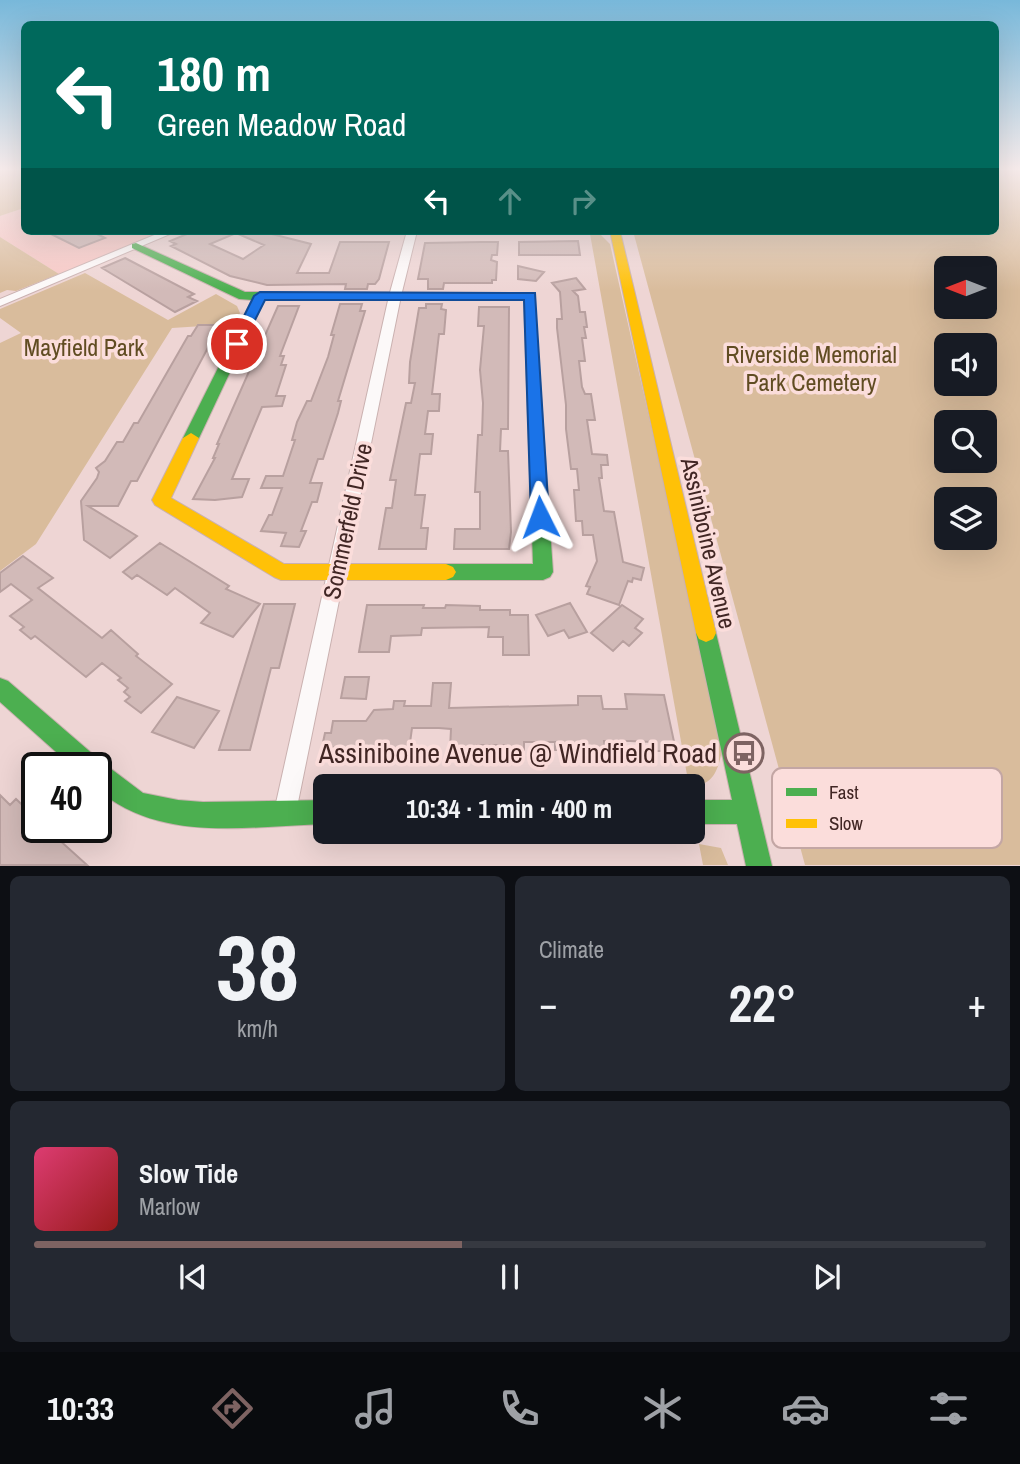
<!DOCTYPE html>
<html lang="en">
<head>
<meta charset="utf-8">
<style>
	body { margin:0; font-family:"Archivo Narrow",sans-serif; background:#242831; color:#f1f3f6; height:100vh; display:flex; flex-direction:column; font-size:26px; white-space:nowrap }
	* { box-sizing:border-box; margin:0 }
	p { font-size:23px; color:#9ea1a6 }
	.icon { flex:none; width:38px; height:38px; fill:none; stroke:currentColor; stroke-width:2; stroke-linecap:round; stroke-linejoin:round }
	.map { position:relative; height:866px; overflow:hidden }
	.sheet { display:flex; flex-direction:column; gap:10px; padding:10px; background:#0d0f14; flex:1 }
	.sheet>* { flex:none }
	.top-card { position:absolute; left:21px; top:21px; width:978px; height:214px; border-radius:10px; box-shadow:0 7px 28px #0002; background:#00695c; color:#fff; overflow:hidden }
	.needle { width:46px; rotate:270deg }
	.tools { position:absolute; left:934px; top:256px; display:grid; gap:14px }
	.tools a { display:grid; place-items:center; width:63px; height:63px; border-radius:10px; background:#171b24; box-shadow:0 7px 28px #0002; font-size:35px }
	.speed { position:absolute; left:21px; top:752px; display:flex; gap:14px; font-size:35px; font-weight:700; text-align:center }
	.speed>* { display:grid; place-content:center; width:91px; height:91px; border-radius:50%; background:#171b24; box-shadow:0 7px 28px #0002; line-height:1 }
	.speed .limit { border:4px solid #111; border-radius:10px; background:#fff; color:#111 }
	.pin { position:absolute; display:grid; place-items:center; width:60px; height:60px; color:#fff; margin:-30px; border:4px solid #fff; border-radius:50%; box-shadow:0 2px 7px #0007 }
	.me { position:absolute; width:77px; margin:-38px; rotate:357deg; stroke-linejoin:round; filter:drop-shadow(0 0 5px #0008) }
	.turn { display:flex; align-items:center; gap:24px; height:147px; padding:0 21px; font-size:32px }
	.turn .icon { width:91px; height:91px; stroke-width:2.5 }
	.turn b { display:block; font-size:49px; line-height:60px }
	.lanes { display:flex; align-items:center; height:66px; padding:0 21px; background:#0003; justify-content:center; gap:35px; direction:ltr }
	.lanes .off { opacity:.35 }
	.big { font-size:52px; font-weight:700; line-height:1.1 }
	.sheet .tile { flex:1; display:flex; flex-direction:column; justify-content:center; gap:10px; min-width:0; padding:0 24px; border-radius:10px; background:#242831 }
	.sheet .dial { align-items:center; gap:0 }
	.dial b { font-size:91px; line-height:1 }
	.song { display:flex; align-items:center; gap:21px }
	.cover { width:84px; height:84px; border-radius:10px; background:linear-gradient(135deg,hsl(340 70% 55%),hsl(0 70% 35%)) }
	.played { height:7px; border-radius:4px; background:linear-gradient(90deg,#7e6362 45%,#363941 45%) }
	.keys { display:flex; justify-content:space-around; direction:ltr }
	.heat { display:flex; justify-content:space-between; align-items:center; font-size:38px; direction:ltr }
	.sheet .tiles { flex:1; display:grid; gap:10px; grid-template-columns:1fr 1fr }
	.tile:last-child { grid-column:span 2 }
	.trip { position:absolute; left:313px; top:774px; width:392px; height:70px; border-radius:10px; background:#171b24; box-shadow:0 7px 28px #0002; font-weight:700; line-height:70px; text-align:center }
	.tabs { display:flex; height:112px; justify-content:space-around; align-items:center; background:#090b0e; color:#9ea1a6 }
	.tabs .icon { width:49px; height:49px }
	.tabs .current { color:#7e6362 }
	.tabs b { font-size:32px; color:#f1f3f6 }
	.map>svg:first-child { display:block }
	.built { fill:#f6c7c4 }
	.green { fill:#d9bc9c; fill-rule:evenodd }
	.building { fill:#d2bab8; stroke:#b8a09f; stroke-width:2; fill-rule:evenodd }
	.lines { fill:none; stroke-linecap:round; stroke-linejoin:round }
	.street-casing { stroke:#cab1b0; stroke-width:2 }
	.fast-casing { stroke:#cab1b0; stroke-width:2 }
	.slow-casing { stroke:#cab1b0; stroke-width:2 }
	.street { fill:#fcf9f9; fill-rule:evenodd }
	.fast { fill:#4caf50; fill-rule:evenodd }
	.slow { fill:#ffc107; fill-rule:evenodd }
	.route { fill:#1a73e8; stroke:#114b97; stroke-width:2 }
	.labels { text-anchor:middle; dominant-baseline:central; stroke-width:7; stroke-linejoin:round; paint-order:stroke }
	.park-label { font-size:24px; fill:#604c22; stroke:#fbdddb }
	.street-label { font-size:24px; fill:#412624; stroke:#fbdddb }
	.near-poi-label { font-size:28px; fill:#412624; stroke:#fbdddb; text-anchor:end }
	.key { fill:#fbdddb; stroke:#c3a6a4; stroke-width:2 }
	.key-label { font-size:19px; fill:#412624 }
</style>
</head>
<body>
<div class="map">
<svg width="1020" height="866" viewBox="0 0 1020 866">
	<rect width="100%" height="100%" fill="#eed5d4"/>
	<path class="built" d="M24 208V231H163L59 274 0 237V216Z"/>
	<path class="green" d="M0 170H24V208L0 216Z
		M996 170H1020V865H805L633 231H996ZM947 268H985V306H947ZM947 345H985V383H947ZM947 422H985V460H947ZM947 499H985V537H947Z
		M590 234 601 235 610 244 723 745C719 767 715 787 689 786Z
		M0 237 59 274 16 291 7 290 0 293Z
		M85 273 168 320 216 294 237 306 240 313 234 324 172 328 36 544 0 571V343L21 333 0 318V309Z
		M699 844 721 848 728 865H703Z"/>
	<path class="building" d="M45 231H91L105 238 79 248Z
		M194 231H260L311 244 297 273H329L340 242H389L379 279 375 284H368L367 289H345L346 284 267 285 230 276 171 246 176 244 170 241ZM236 233 264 245 243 259 210 244Z
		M578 241 580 255H519V242Z
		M482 242H498L497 255H492L491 260 497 262 496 280H492V283H444L443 289H428V279H418L425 243Z
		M125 258 194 294 188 297 197 301 175 312 102 268Z
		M518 266 544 272 536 281 518 279Z
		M576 278 585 289 573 291 578 296 580 312H585L587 327H584L586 338H582L585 361H579L582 387 585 394H591L595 420H587L592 454 607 455 608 465H601L602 478H599L604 511 614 512 623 562 644 568 641 580 633 578 632 582 628 581 619 605 587 594 590 587 586 586 597 561 593 535H583L582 521H576L574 490H579L577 469H571L566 429V405L557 328V319H562L560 292 552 283Z
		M340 304H362L360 311H365L338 401H341L338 413 323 459H318L310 483H322L317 502H312L301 531H306L299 547 281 546 286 533 261 531 269 515H272L282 488H261L266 476H283L295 440H292L297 422 307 401H311L328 357 334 335H331Z
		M426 304H442L441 309 446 310 444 334H439L432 394H440L439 411H428L425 434H433L431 454H420L415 495H425L421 528H428L426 549H379L386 508H392L396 480H390L406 403H411L415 383H409L410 362 419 308H426Z
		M278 306H299L280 356H284L281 365H286L276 396H285L282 406 262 407 232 479H249L242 497 215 500 193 499 215 458H213L219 444H217Z
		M479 307H509L508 429H501L500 451H508L511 532 509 549H454L455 529H480V492H475L478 435H482L483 403 480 370 484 326H478Z
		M198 325H220L137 481H131L118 506H88L137 536 110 558 84 540 81 501 97 478 99 472 96 468 105 461 117 442H123L134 423H138L188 336H191Z
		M160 543 229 586 226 589 260 604 233 637 201 623 210 613 175 588 167 595 137 575 132 579 123 572Z
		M23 556 53 578 38 588 102 638 111 630 138 654 136 656 172 684 141 713 125 701 130 697 124 692 128 688 118 680 121 678 102 663 86 677 35 636 31 639 20 630 24 627 10 616 32 600 11 584 0 592V573Z
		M570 603 587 632 569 638 564 630 548 636 536 615Z
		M264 604H295L279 668H271L250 750H219Z
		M367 605H424L423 608H445L446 605 480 606V610H510V615H528L529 655H503V637H488L489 627 422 628 421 635 391 636 389 652H359Z
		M622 605 643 619 635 628 642 633 629 646 623 641 613 651 591 633Z
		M345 677H369L366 699 341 698Z
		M433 683H451L449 708 578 705V696H601L603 709H627L625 694 664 695 676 751H654L653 742 630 741H604L605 749 555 750V742H524V750H506V745H477V750H450L451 729 439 728H412L409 750 349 751V748L322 747 325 733H331L333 721H366L374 710 393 709 394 701H405L404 706H431Z
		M177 697 219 711 194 748 152 732Z
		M0 795 10 805 16 799 37 819V828H46L87 865H0Z"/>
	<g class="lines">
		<g class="street-casing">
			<path id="street" d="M164 231H177L0 306V299Z
				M407 231H417L401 296 296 812 293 820 285 823 277 820 274 812 389 296Z"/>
		</g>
		<g class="fast-casing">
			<path id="fast" d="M136 243 245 292 534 293 553 572 550 577 543 580H446L439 577 436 572 439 567 446 564H533L524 300H264L199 438 191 443 183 438 252 300 239 299 132 248V244Z
				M706 624 713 627 716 633 772 866H746L737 824H693V800H732L696 633 699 627Z
				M0 678 8 681 102 762 143 793 178 800 203 802 326 800V824C248 826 159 844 96 788V768H74L0 702Z"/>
		</g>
		<g class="slow-casing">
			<path id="slow" d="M610 231H620L716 633 713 639 706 642 699 639 696 633Z
				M191 433 199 438 171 498 284 564H446L453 567 456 572 453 577 446 580H281L274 577 155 505 152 500 183 438Z"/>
		</g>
		<use href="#street" class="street"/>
		<use href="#fast" class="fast"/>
		<use href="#slow" class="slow"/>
	</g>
	<linearGradient id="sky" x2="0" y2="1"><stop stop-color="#78b8da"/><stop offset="0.58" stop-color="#f7ecec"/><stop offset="1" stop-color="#f7ecec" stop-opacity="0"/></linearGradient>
	<rect width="1020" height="291" fill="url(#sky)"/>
	<path class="route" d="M260 292 535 293 549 517 546 522H534L531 517 524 300H265L242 346H232L230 344 254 296Z"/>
	<defs>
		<g id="bus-ring" transform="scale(2.0125)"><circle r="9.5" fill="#fbdddb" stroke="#7e6362" stroke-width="1.5"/><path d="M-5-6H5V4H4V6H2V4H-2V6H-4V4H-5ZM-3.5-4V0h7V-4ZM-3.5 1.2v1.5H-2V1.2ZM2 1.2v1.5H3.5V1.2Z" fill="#7e6362"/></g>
	</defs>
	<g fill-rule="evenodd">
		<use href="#bus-ring" x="744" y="753"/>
	</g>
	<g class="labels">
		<g class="park-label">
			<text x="84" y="347">Mayfield Park</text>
			<text x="811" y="354">Riverside Memorial<tspan x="811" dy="28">Park Cemetery</tspan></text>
		</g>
		<g class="street-label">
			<text transform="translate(347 521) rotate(-78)">Sommerfeld Drive</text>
			<text transform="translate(709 543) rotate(77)">Assiniboine Avenue</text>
		</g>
		<g class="near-poi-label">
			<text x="717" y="753">Assiniboine Avenue @ Windfield Road</text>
		</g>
	</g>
	<rect x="772" y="768" width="230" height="80" rx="10" class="key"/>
	<rect x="786" y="788" width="31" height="8" fill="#4caf50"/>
	<rect x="786" y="819" width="31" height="9" fill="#ffc107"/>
	<g class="key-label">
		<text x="829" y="799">Fast</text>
		<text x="829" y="830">Slow</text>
	</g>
</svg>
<div class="tools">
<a><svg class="needle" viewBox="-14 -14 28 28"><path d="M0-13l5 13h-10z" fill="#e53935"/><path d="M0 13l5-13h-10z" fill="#9ea1a6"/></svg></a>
<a><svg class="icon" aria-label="sound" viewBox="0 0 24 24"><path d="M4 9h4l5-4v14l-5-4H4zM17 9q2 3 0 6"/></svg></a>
<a><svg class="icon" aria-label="search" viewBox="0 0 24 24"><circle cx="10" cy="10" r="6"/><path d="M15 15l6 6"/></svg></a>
<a><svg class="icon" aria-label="layers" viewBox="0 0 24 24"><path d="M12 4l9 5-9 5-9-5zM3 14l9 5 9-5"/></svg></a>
</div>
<div class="speed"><div class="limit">40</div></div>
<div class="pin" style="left:237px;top:344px;background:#d93025"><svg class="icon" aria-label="arrive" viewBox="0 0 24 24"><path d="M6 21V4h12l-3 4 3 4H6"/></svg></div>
<svg class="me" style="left:540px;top:517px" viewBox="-20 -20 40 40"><path d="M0-17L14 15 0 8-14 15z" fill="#1a73e8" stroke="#fff" stroke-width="4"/></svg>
<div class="trip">10:34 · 1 min · 400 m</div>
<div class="top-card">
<div class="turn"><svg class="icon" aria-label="left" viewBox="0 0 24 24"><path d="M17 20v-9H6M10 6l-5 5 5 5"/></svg><div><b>180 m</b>Green Meadow Road</div></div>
<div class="lanes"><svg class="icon" aria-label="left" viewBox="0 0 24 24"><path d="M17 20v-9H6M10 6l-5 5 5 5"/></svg><svg class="icon off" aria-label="ahead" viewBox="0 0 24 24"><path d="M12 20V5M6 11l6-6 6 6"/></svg><svg class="icon off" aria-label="right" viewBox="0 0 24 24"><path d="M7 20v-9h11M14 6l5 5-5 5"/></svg></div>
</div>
</div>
<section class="sheet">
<div class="tiles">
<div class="tile dial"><b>38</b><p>km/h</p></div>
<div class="tile"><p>Climate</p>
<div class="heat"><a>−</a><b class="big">22°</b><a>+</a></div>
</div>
<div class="tile">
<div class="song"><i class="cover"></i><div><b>Slow Tide</b><p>Marlow</p></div></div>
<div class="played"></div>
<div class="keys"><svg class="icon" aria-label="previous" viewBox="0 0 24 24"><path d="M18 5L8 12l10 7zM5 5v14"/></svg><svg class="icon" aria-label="pause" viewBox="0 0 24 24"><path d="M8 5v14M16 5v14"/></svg><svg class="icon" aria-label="next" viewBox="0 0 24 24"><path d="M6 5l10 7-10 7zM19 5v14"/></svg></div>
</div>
</div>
</section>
<nav class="tabs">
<b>10:33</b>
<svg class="icon current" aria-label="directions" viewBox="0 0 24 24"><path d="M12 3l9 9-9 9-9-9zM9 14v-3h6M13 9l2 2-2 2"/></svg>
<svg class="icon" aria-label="music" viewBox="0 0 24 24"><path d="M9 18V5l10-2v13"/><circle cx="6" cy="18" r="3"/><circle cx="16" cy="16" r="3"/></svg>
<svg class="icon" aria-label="phone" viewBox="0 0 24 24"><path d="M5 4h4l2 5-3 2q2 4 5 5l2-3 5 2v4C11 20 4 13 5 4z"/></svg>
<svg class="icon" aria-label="climate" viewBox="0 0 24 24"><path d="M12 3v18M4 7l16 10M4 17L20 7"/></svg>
<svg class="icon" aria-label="car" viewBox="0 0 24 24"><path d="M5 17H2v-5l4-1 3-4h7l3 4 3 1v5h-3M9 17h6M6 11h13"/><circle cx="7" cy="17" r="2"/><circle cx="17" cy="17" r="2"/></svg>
<svg class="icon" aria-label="filters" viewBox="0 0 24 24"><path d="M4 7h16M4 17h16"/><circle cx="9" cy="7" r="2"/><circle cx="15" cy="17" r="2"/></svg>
</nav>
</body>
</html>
